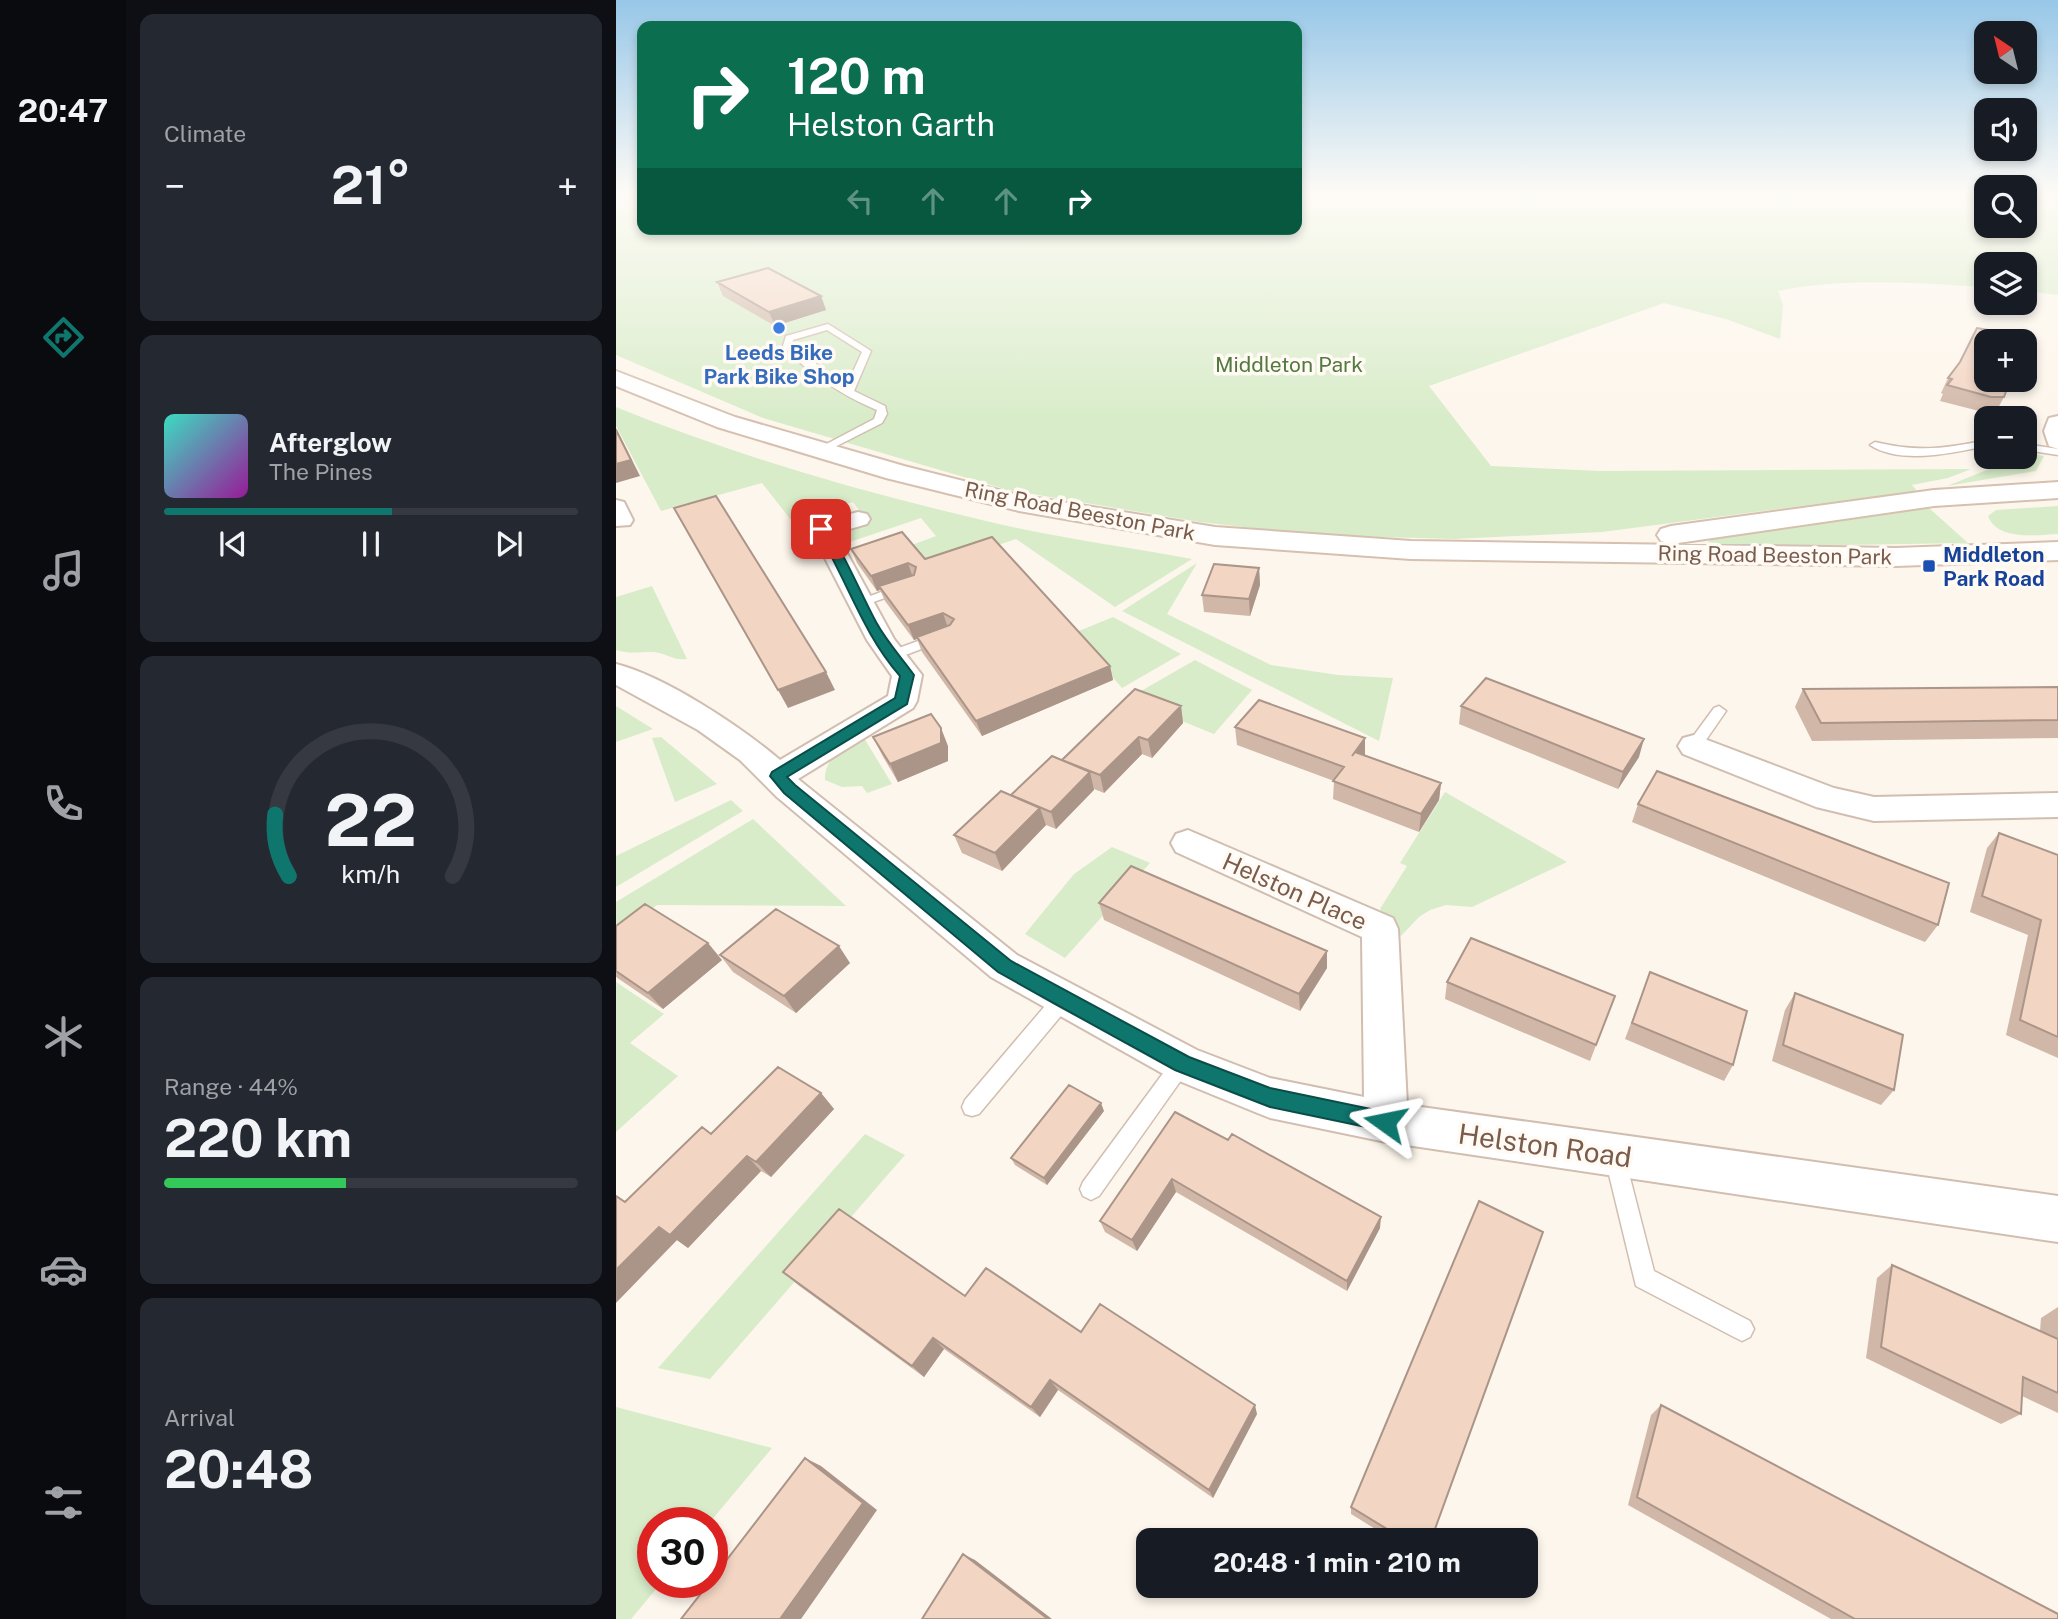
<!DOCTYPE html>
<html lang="en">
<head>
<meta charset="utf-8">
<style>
	body { margin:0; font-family:"Public Sans",sans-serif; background:#242831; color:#f1f3f6; height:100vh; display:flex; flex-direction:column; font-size:26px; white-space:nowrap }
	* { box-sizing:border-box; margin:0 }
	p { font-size:23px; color:#9ea1a6 }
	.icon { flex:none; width:38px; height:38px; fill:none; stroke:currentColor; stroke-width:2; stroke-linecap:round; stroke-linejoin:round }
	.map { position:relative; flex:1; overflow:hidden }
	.details { display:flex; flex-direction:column; gap:14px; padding:14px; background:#0d0f14; width:490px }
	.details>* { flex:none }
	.banner { position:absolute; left:21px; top:21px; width:665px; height:214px; border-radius:14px; box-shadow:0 4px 10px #0003; background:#0b6e4f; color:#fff; overflow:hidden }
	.needle { width:46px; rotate:325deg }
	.tools { position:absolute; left:1358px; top:21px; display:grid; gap:14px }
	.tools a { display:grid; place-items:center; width:63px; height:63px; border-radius:14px; background:#171b24; box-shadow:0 4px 10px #0003; font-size:35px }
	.speed { position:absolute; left:21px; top:1507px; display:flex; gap:14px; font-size:35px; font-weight:700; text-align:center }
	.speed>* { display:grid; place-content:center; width:91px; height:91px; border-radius:50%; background:#171b24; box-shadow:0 4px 10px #0003; line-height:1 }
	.speed .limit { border:10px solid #d22; background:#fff; color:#111 }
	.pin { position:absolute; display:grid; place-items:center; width:60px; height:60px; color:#fff; margin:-30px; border-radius:14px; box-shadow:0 4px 10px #0006 }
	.me { position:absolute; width:77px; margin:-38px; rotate:282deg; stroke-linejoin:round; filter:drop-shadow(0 0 5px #0008) }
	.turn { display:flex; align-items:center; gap:24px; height:147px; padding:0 35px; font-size:32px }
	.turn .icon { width:91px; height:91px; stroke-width:2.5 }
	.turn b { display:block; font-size:49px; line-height:60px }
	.lanes { display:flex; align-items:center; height:66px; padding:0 35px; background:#0003; justify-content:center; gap:35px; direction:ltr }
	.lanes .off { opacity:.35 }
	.big { font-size:52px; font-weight:700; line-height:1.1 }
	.details .tile { flex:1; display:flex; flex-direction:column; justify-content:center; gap:10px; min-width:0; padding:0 24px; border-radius:14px; background:#242831 }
	.details .dial { align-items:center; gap:0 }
	.dial svg { height:182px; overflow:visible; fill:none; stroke:#363941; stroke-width:7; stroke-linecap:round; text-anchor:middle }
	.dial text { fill:#f1f3f6; stroke:none }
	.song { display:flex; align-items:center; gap:21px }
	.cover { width:84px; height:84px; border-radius:10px; background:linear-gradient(135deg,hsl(170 70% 55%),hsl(300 70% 35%)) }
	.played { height:7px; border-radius:4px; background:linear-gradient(90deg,#0f766e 55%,#363941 55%) }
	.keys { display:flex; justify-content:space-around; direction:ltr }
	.heat { display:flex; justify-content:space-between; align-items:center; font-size:38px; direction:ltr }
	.charge { height:10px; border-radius:5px; background:linear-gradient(90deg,#34c759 44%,#363941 0) }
	.trip { position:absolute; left:520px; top:1528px; width:402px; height:70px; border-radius:14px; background:#171b24; box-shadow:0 4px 10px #0003; font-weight:700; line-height:70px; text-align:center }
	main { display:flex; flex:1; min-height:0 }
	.tabs { display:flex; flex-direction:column; width:126px; justify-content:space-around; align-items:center; background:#090b0e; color:#9ea1a6 }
	.tabs .icon { width:49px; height:49px }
	.tabs .on { color:#0f766e }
	.tabs b { font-size:32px; color:#f1f3f6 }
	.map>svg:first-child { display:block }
	.green { fill:#d8ecc9 }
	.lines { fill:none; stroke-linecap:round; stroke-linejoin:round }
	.lane-casing { stroke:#d1beb0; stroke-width:3 }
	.street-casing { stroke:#d1beb0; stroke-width:4 }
	.secondary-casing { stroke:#d6c0b0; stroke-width:4 }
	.lane { fill:#fff; fill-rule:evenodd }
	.street { fill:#fff; fill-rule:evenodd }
	.secondary { fill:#fff; fill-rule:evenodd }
	.wall { fill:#d1b7a8 }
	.shaded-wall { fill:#aa9588 }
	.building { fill:#f3d5c3; stroke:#aa9588; stroke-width:2 }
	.route { fill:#0f766e; stroke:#0a4d48; stroke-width:2 }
	.shop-dot { fill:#3f7fe0; stroke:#fffaf3; stroke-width:2.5 }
	.transit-dot { fill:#1a4fb4; stroke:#fffaf3; stroke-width:2.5 }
	.labels { text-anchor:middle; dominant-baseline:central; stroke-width:7; stroke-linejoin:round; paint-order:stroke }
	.far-shop-label { font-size:21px; font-weight:bold; fill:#366cbe; stroke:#fffaf3 }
	.far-park-label { font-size:21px; fill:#537a41; stroke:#fffaf3 }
	.far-street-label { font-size:21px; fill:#7a5c4d; stroke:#fffaf3 }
	.far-transit-label { font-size:21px; font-weight:bold; fill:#164399; stroke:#fffaf3; text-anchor:start }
	.street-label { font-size:24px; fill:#7a5c4d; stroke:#fffaf3 }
	.near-street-label { font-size:28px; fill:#7a5c4d; stroke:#fffaf3 }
</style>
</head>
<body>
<main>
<nav class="tabs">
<b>20:47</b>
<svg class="icon on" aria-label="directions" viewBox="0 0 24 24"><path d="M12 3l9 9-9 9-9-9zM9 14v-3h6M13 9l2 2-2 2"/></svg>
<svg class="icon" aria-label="music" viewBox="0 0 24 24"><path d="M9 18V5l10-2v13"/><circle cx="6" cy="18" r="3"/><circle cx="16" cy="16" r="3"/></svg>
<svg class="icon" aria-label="phone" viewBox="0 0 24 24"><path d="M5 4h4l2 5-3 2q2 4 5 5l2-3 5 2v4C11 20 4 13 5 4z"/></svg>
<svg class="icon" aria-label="climate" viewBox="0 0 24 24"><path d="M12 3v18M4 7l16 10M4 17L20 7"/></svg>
<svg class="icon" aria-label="car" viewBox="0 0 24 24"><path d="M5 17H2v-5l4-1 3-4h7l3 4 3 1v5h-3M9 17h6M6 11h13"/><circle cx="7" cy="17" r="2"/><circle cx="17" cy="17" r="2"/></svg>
<svg class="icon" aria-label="filters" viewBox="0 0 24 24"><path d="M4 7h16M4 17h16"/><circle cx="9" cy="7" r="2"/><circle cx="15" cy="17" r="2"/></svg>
</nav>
<section class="details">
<div class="tile"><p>Climate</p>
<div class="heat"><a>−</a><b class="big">21°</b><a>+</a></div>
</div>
<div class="tile">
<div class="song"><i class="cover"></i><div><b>Afterglow</b><p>The Pines</p></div></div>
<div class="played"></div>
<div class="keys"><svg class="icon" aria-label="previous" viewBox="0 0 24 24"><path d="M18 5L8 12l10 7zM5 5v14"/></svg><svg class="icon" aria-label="pause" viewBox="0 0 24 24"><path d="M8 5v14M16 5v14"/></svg><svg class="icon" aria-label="next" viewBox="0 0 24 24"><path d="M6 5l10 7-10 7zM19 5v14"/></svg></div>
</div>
<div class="tile dial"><svg viewBox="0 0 100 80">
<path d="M14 69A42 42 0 1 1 86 69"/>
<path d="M14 69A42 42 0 0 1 8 42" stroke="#0f766e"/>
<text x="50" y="56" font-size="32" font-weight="700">22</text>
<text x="50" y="72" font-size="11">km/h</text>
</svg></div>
<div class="tile"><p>Range · 44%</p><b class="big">220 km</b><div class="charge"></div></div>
<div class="tile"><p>Arrival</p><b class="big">20:48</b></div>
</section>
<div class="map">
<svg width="1442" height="1619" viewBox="0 0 1442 1619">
	<rect width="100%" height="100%" fill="#fdf6ec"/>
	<path class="green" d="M0 194H26V229H681V194H1370V226H1409V194H1442V295L1409 291V264H1370V287C1301 283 1230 277 1162 291L1167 305 1164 339 1110 319 1048 303 813 386 875 466 984 471 1355 469 1332 478 1296 485 1301 491 986 532 838 539 697 535 584 522 392 490 147 418 0 355Z
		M0 407C118 455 242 491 366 520 435 537 506 546 576 559L499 607 400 539 312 569 293 546 320 536 305 518 216 548 211 538 252 522 237 502 175 520 146 483 45 511 0 426Z
		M1409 453 1428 456 1420 471 1331 486 1403 457H1409Z
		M1442 506V534C1421 535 1381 541 1372 516L1380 510Z
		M1313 508 1352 543 1098 547 1091 543 1096 539Z
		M581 563 551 614 655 665 722 675 777 678 763 741 506 611Z
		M36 586 71 659C57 661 49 652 36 652 23 652 13 654 0 650V597Z
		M497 617 565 654 506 688 458 633Z
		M579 660 636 690 598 734 511 699Z
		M0 706 37 729 0 742Z
		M45 737 101 784 59 802 36 738Z
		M248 738 276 784 251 793 246 786 226 787 209 780C208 756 229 749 248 738Z
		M829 792 951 862 856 907 830 905 814 910 803 917 785 936 764 909 791 866 784 863Z
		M115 800 127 811 0 887V856Z
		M137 819 230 906 41 905 0 937V902Z
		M496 847 534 863 449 958 409 934 458 874Z
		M0 982 48 1014 14 1043 62 1076 0 1132Z
		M249 1134 289 1155 94 1379 42 1368Z
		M0 1407 156 1448 94 1522H37V1582H46L15 1619H0Z"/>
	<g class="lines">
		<g class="lane-casing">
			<path id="lane" d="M212 324 255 351 238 391 269 406 271 414 266 423 205 454 200 451 201 449 258 419 261 410C227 396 192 373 167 346L170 336ZM211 330 246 352 230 387 176 345 177 340Z
				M1370 440V446C1337 453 1284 465 1254 445L1259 442C1301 452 1329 449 1370 440Z
				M1409 444 1442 449V455L1409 450Z
				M286 584 292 588 290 591 242 607 236 603Z
				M324 633 329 634V640L279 659 274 660 267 656 269 653Z
				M1103 706 1110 711 1108 714 1083 750H1073L1071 746 1073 742 1098 708Z
				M447 991 454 993 456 999 454 1005 363 1114 356 1116 349 1114 346 1107 349 1100 440 993Z
				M566 1054 573 1057 576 1063 573 1069 483 1196 475 1200 467 1196 464 1189 467 1182 559 1057Z
				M999 1148 1006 1151 1009 1158 1038 1271 1134 1321 1138 1329 1134 1337 1126 1341 1118 1337 1020 1286 989 1158 992 1151Z"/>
		</g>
		<g class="street-casing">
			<path id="street" d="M0 500 8 502 17 520 14 525 0 526Z
				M242 512 251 514 254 519 251 524 220 533 278 639 306 675 301 701 297 708 182 779 401 955 581 1050 654 1078 748 1097 746 937 560 852 555 843 560 834 572 830 777 918 782 929 791 1105 1442 1196V1242L770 1142 654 1118 639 1112 551 1076 375 977 161 797 124 760 82 730 0 685V664C50 677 124 726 164 760L272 696 276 676 251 640 194 529 197 524Z
				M1078 735 1218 788 1258 797 1442 793V817L1258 821 1200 807 1067 754 1062 746 1067 738Z"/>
		</g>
		<g class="secondary-casing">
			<path id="secondary" d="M0 371 119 417 288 466 403 495 599 527 795 541 1280 548 1442 542V560L1280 566 795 559 599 545 403 511 270 478 101 427 0 386Z
				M1442 416V449L1433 446 1428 431 1433 418Z
				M1442 482V498L1318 506 1055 544 1045 541 1041 535 1045 529 1055 526 1318 490Z"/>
		</g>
		<use href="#lane" class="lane"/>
		<use href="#street" class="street"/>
		<use href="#secondary" class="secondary"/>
	</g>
	<path class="wall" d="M101 282 205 296 210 310 159 326 107 296Z
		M1332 378 1388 397 1380 412H1367L1324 401 1327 394 1325 393Z
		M235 549 309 559 494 666 497 680 366 736 306 652 301 639 298 640 269 601 264 590 261 591 241 563Z
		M643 568 644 585 634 616 588 612 586 595Z
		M1442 687V738L1196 741 1179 707 1187 689Z
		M565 706 567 723 536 758 526 754 488 793 478 789 440 829 430 825 386 871 346 853 338 835 446 760Z
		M845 706 1023 757 1002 789 843 724Z
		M619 727 749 738V755L825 783 823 800 803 832 717 799 718 781 621 745Z
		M257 737 332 746V761L282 782 266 755Z
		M1022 804 1322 925 1309 942 1274 928 1016 822Z
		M1383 833 1442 855V1058L1390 1035 1412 935 1354 912 1371 848Z
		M483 903 711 968 684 1011 488 920Z
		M0 926 106 960 47 1009 0 977Z
		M104 955 234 963 180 1013 117 972Z
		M1034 972 1117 1065 1108 1081 1009 1039Z
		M831 982 999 996 974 1061 829 999Z
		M1179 993 1278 1090 1265 1105 1156 1061 1169 1010Z
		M205 1093 218 1109 155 1177 145 1171 72 1248 9 1202 95 1134Z
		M488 1111 431 1185 399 1165 395 1158Z
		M559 1112 764 1228 731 1291 560 1192 521 1251 489 1232 484 1221Z
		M1276 1265 1424 1331 1425 1318 1442 1307V1413L1406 1396 1405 1414 1385 1424 1250 1358 1261 1278Z
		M167 1272 349 1296 465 1332 641 1414 597 1498 442 1390 424 1417 328 1349 308 1377 182 1285Z
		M1045 1405 1442 1619H1215L1012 1505 1035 1415Z
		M735 1507 815 1540H777L735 1514Z"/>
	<path class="shaded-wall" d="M205 296 210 310 159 326 153 312Z
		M0 428 24 476 0 483Z
		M292 563 297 578 263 586 264 590 261 591 255 576Z
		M643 568 644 585 634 616 633 599Z
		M327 613 332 628 298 640 292 625Z
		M494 666 497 680 366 736 360 721Z
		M210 672 219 690 172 708 162 690Z
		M565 706 567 723 536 758 532 740Z
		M325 728 332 746V761L282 782 274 764Z
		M523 737 526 754 488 793 484 775Z
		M749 738V756H736Z
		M1028 739 1023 757 1002 789 1007 772Z
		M474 772 478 790 440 829 435 812Z
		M825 783 823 800 803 832 805 814Z
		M424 808 430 825 386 871 379 853Z
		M92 943 106 960 47 1009 32 993Z
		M223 946 234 963 180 1013 168 996Z
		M711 951V968L684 1011 683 994Z
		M205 1093 218 1109 155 1177 140 1162Z
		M485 1103 488 1111 431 1185 428 1178Z
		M131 1156 145 1171 72 1248 54 1235Z
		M556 1179 560 1192 521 1251 516 1240Z
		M765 1217 764 1228 731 1291V1281Z
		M43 1227 61 1240 0 1303V1270Z
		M317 1338 328 1349 308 1377 296 1366Z
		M434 1380 442 1390 424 1417 415 1407Z
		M639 1405 641 1414 597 1498 593 1490Z
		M189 1458 205 1466 261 1510 185 1619H164Z
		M347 1554 359 1560 436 1619H432Z"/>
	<path class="building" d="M152 268 205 296 153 312 101 282Z
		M1361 328 1409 337 1408 341H1370V380H1394L1388 397H1375L1331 385 1336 379 1332 378 1344 362Z
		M0 430 15 460 0 464Z
		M100 496 210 672 162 690 58 508Z
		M286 532 309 559 376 537 494 666 360 721 301 637 334 625 338 619 327 613 292 625 263 586 298 575 300 567 292 563 255 576 235 549Z
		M598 564 643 568 633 599 586 595Z
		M870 678 1028 739 1007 772 845 706Z
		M1442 687V720L1205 723 1187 689Z
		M519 689 565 706 532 740 523 737 484 775 446 760Z
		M643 700 749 738 736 756 739 752 825 783 805 814 717 781 728 767 619 727Z
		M315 714 325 728V743L274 764 257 737Z
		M436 756 474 772 435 812 395 795Z
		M1041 771 1333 883 1322 925 1022 804Z
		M385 791 424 808 379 853 338 835Z
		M1383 833 1442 855V1037L1404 1020 1425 920 1366 896Z
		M515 866 711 951 683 994 483 903Z
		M29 904 92 943 32 993 0 971V926Z
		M160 909 223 946 168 996 104 955Z
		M855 938 999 996 980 1045 831 982Z
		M1034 972 1131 1011 1117 1065 1016 1023Z
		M1179 993 1287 1035 1278 1090 1167 1045Z
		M162 1067 205 1093 140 1162 131 1156 54 1235 43 1227 0 1270V1196L9 1202 86 1127 95 1134Z
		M453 1085 485 1103 428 1178 395 1158Z
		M559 1112 612 1140 616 1134 765 1217 731 1281 556 1179 516 1240 484 1221Z
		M863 1201 927 1232 815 1540H789L735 1507Z
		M223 1209 349 1296 370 1268 465 1332 484 1304 639 1405 593 1490 434 1380 415 1407 317 1338 296 1366 167 1272Z
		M1276 1265 1442 1339V1393L1407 1377 1405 1414 1265 1347Z
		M1045 1405 1442 1614V1619H1239L1021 1497Z
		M189 1458 247 1503 164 1619H65L94 1582H96V1579Z
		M347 1554 432 1619H306Z"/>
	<linearGradient id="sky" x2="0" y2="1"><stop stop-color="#97c7e8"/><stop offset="0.46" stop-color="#fefbf6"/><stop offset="1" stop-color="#fefbf6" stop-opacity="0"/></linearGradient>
	<rect width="1442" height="421" fill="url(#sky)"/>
	<path class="route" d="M201 526H210C230 557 243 590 260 622 271 642 285 657 298 675L291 704 171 777 179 785 395 961 573 1057 654 1088 769 1112 777 1115 780 1122 777 1128 769 1131 654 1107 559 1070 441 1005 382 972 168 793 154 776 156 772 279 698 284 676C246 633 230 577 200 529Z"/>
	<circle class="shop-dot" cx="163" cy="328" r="7"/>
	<rect class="transit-dot" x="1306" y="559" width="14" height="14" rx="3.5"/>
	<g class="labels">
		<g class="far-shop-label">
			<text x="163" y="352">Leeds Bike<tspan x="163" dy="24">Park Bike Shop</tspan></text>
		</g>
		<g class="far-park-label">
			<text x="673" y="364">Middleton Park</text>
		</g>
		<g class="far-street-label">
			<text transform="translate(464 511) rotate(11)">Ring Road Beeston Park</text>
			<text transform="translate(1159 555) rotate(1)">Ring Road Beeston Park</text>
		</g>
		<g class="far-transit-label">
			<text x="1327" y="554">Middleton<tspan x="1327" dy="24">Park Road</tspan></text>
		</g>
		<g class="street-label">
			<text transform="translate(679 891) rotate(24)">Helston Place</text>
		</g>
		<g class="near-street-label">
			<text transform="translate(929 1145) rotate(8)">Helston Road</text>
		</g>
	</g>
</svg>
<div class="tools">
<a><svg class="needle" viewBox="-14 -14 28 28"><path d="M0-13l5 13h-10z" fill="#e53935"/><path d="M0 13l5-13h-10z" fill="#9ea1a6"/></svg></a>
<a><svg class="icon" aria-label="sound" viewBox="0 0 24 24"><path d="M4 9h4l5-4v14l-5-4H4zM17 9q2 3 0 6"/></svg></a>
<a><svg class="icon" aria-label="search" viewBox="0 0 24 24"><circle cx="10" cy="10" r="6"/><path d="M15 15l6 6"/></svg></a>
<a><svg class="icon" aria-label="layers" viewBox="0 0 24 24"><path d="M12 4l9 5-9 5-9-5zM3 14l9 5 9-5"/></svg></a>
<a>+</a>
<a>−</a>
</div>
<div class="speed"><div class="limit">30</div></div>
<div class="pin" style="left:205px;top:529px;background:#d93025"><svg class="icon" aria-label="arrive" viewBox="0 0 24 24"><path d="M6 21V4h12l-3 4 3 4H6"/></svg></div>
<svg class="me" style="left:769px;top:1122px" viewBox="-20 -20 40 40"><path d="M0-17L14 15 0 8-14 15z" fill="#0f766e" stroke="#fff" stroke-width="4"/></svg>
<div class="trip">20:48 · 1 min · 210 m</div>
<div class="banner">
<div class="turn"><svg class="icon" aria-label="right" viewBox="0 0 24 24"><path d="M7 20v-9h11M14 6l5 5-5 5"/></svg><div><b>120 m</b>Helston Garth</div></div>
<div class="lanes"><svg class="icon off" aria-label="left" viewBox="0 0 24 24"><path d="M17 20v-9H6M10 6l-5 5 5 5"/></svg><svg class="icon off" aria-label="ahead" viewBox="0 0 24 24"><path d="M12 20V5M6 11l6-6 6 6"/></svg><svg class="icon off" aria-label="ahead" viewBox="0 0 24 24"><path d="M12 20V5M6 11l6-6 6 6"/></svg><svg class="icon" aria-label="right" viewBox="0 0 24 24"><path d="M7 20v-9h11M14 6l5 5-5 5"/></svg></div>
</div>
</div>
</main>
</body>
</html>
